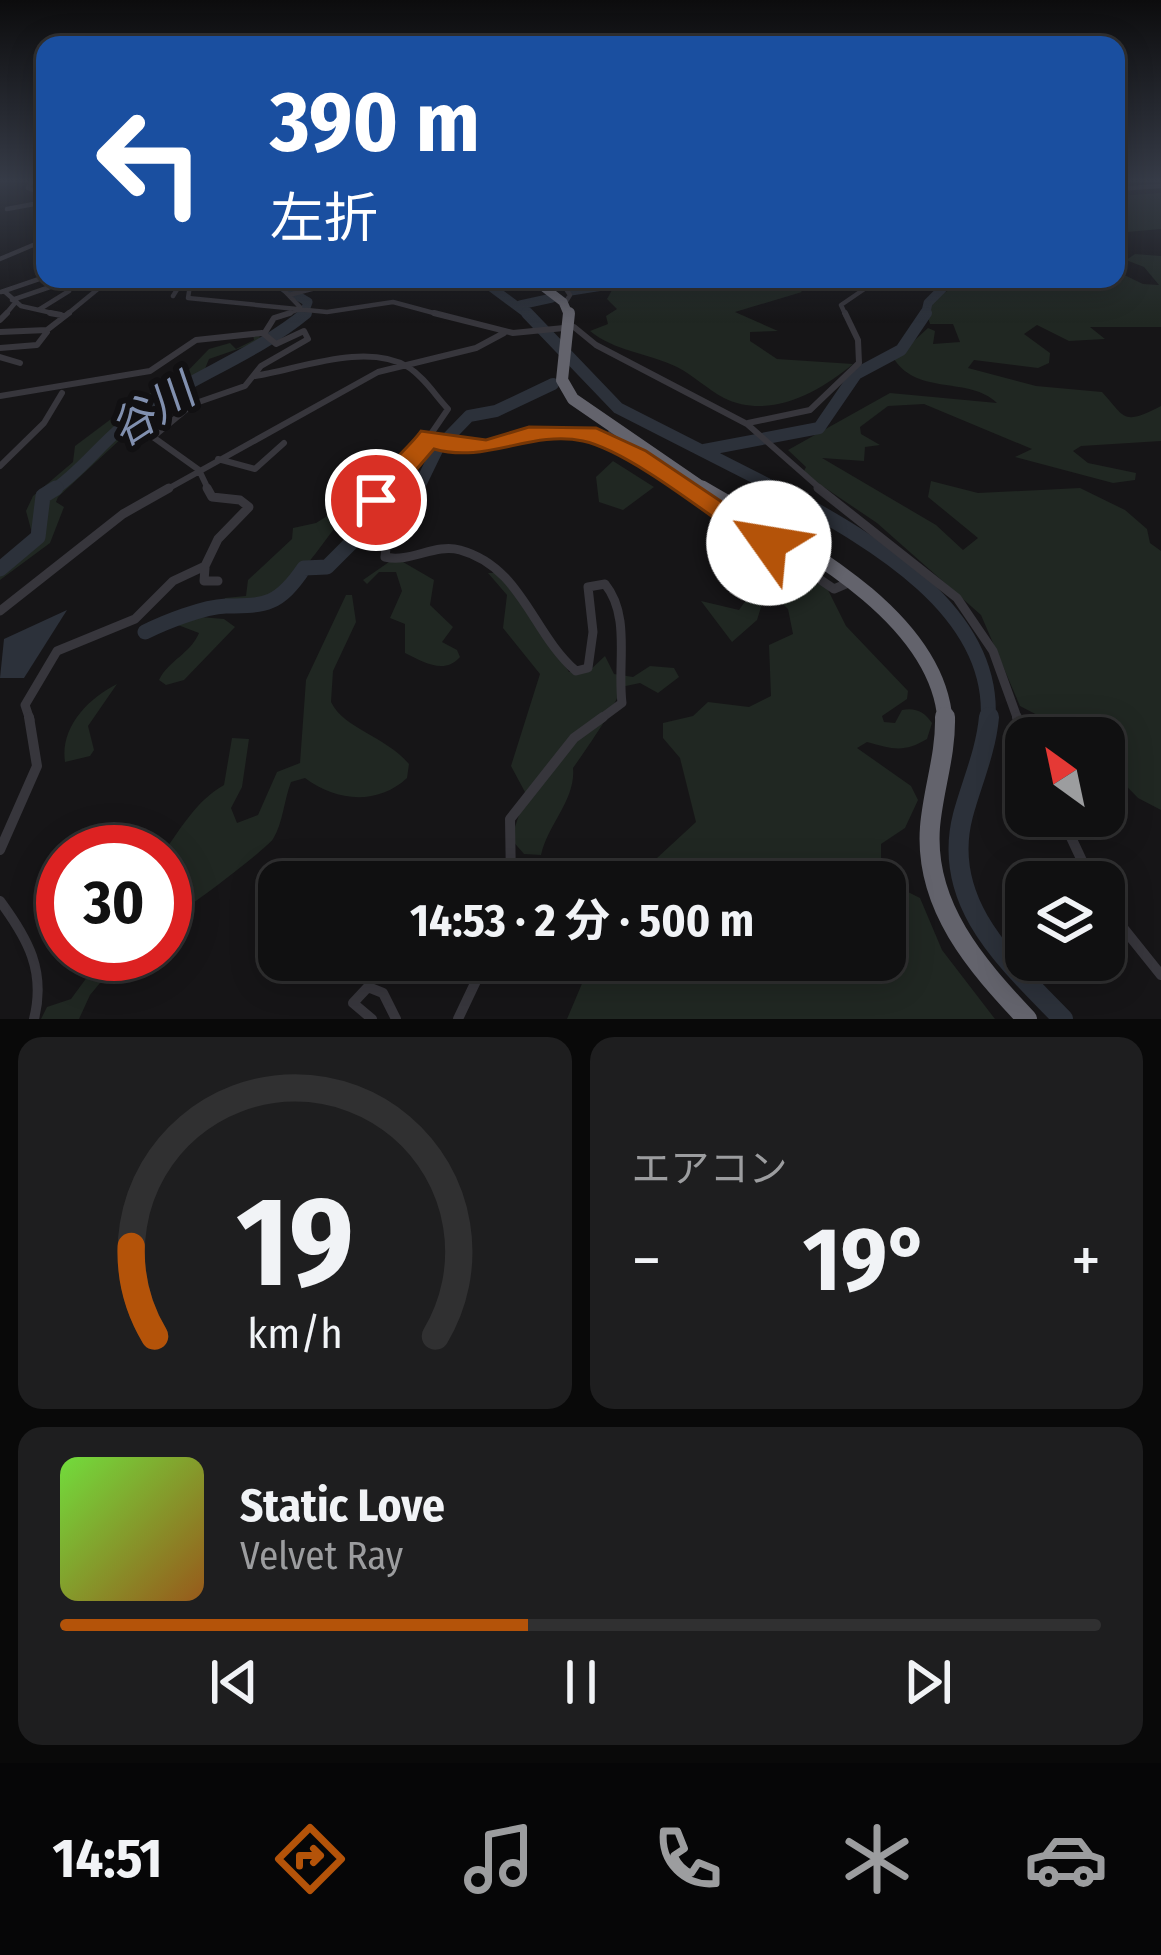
<!DOCTYPE html>
<html lang="ja">
<head>
<meta charset="utf-8">
<style>
	body { margin:0; font-family:"Fira Sans Condensed","Noto Sans JP",sans-serif; background:#1e1e1f; color:#f1f3f6; height:100vh; display:flex; flex-direction:column; font-size:45px; white-space:nowrap }
	* { box-sizing:border-box; margin:0 }
	p { font-size:39px; color:#9c9d9f }
	.icon { flex:none; width:66px; height:66px; fill:none; stroke:currentColor; stroke-width:2; stroke-linecap:round; stroke-linejoin:round }
	.map { position:relative; height:1019px; overflow:hidden }
	.sheet { display:flex; flex-direction:column; gap:18px; padding:18px; background:#090909; flex:1 }
	.sheet>* { flex:none }
	.top-card { position:absolute; left:36px; top:36px; width:1089px; height:252px; border-radius:24px; box-shadow:0 6px 30px #0003,0 0 0 3px #303031; background:#1a4fa0; color:#fff; overflow:hidden }
	.needle { width:78px; rotate:327deg }
	.controls { position:absolute; left:1005px; top:717px; display:grid; gap:24px }
	.controls a { display:grid; place-items:center; width:120px; height:120px; border-radius:24px; background:#101011; box-shadow:0 6px 30px #0003,0 0 0 3px #303031; font-size:60px }
	.speed { position:absolute; left:36px; top:825px; display:flex; gap:24px; font-size:60px; font-weight:700; text-align:center }
	.speed>* { display:grid; place-content:center; width:156px; height:156px; border-radius:50%; background:#101011; box-shadow:0 6px 30px #0003,0 0 0 3px #303031; line-height:1 }
	.speed .limit { border:18px solid #d22; background:#fff; color:#111 }
	.pin { position:absolute; display:grid; place-items:center; width:102px; height:102px; color:#fff; margin:-51px; border:6px solid #fff; border-radius:50%; box-shadow:0 3px 12px #0007 }
	.me { position:absolute; width:132px; margin:-66px; rotate:302deg; stroke-linejoin:round; filter:drop-shadow(0 0 9px #0008) }
	.turn { display:flex; align-items:center; gap:42px; height:252px; padding:0 36px; font-size:54px }
	.turn .icon { width:156px; height:156px; stroke-width:2.5 }
	.turn b { display:block; font-size:84px; line-height:102px }
	.big { font-size:90px; font-weight:700; line-height:1.1 }
	.sheet .card { flex:1; display:flex; flex-direction:column; justify-content:center; gap:18px; min-width:0; padding:0 42px; border-radius:24px; background:#1e1e1f }
	.sheet .dial { align-items:center; gap:0 }
	.dial svg { height:312px; overflow:visible; fill:none; stroke:#303031; stroke-width:7; stroke-linecap:round; text-anchor:middle }
	.dial text { fill:#f1f3f6; stroke:none }
	.song { display:flex; align-items:center; gap:36px }
	.cover { width:144px; height:144px; border-radius:18px; background:linear-gradient(135deg,hsl(100 70% 55%),hsl(30 70% 35%)) }
	.played { height:12px; border-radius:6px; background:linear-gradient(90deg,#b45309 45%,#303031 45%) }
	.keys { display:flex; justify-content:space-around; direction:ltr }
	.heat { display:flex; justify-content:space-between; align-items:center; font-size:66px; direction:ltr }
	.sheet .tiles { flex:1; display:grid; gap:18px; grid-template-columns:1fr 1fr }
	.card:last-child { grid-column:span 2 }
	.trip { position:absolute; left:258px; top:861px; width:648px; height:120px; border-radius:24px; background:#101011; box-shadow:0 6px 30px #0003,0 0 0 3px #303031; font-weight:700; line-height:120px; text-align:center }
	.dock { display:flex; height:192px; justify-content:space-around; align-items:center; background:#060607; color:#9c9d9f }
	.dock .icon { width:84px; height:84px }
	.dock .current { color:#b45309 }
	.dock b { font-size:54px; color:#f1f3f6 }
	.map>svg:first-child { display:block }
	.green { fill:#202722 }
	.water { fill:#2c313a }
	.lines { fill:none; stroke-linecap:round; stroke-linejoin:round }
	.river-far3 { stroke:#2c313a; stroke-width:9 }
	.river-far2 { stroke:#2c313a; stroke-width:12 }
	.river-far1 { stroke:#2c313a; stroke-width:15 }
	.river { stroke:#2c313a; stroke-width:20 }
	.street-far3 { stroke:#37363c; stroke-width:4.5 }
	.street-far2 { stroke:#37363c; stroke-width:6 }
	.street-far1 { stroke:#37363c; stroke-width:9 }
	.street { stroke:#37363c; stroke-width:10 }
	.highway-far3 { stroke:#63636c; stroke-width:9 }
	.highway-far2 { stroke:#63636c; stroke-width:12 }
	.highway-far1 { stroke:#63636c; stroke-width:15 }
	.highway { stroke:#63636c; stroke-width:20 }
	.route { fill:#b45309; stroke:#753606; stroke-width:3 }
	.labels { text-anchor:middle; dominant-baseline:central; stroke-width:12; stroke-linejoin:round; paint-order:stroke }
	.water-label { font-size:45px; font-style:italic; fill:#8190af; stroke:#111012 }
</style>
</head>
<body>
<div class="map">
<svg width="1161" height="1019" viewBox="0 0 1161 1019">
	<rect width="100%" height="100%" fill="#161517"/>
	<path class="green" d="M1161 193V229L1116 233V196Z
		M1135 254 1161 256V327H1090L1105 339 1069 341 1037 325 1024 334 1050 353 1049 363 1038 368 974 360 968 368 1036 386 1102 392C1126 418 1122 426 1161 406V441L1081 446 1073 451 1088 463 1136 473 1135 480 1113 483 1015 457 1032 449 924 404 888 406 860 427 861 434 880 445 865 447 864 461 822 458 936 525 963 550 978 538 928 497 931 481 978 493 1080 488 1125 510 1147 529 1150 543 1161 551V810L1138 798 1104 763V738H1081L1020 706 981 615 877 523 803 473 806 467 788 450 890 393 997 403C970 376 918 396 894 359L928 328 935 331 933 344 960 342 953 324H930L927 314 936 297 959 285 957 279 998 288 1040 285 1039 279H1116V271L1143 284 1159 285 1144 267 1126 260Z
		M752 279H789L802 292 735 312 778 331 750 332V341L777 359 853 364C818 393 769 420 724 398 707 389 693 375 677 367 648 353 614 351 590 331L608 324 606 316 617 309 607 299 612 290 643 282 749 287 759 284Z
		M253 335H259L261 341 209 359 202 376 169 397 167 411 149 426 137 424 58 497 56 502 64 507 50 543 0 580V564L32 533 26 511 33 496 73 462 75 446 139 398 178 381 209 349 230 343 236 349 254 340Z
		M613 461 654 487 623 510 599 502 596 477Z
		M387 479C376 490 356 501 344 516 317 549 287 603 241 611L224 603 225 598 246 596 248 580 292 539 293 528 316 523Z
		M389 562H403L434 580 430 605 453 627 442 642 457 650 460 657C444 675 424 662 405 653V624L390 618 402 591 396 572H379L367 584 363 580Z
		M488 573H496L521 598 569 672 589 671 605 656 614 674 633 677 650 666 674 668 679 677 658 693 640 683 621 687C617 706 585 751 573 768 576 799 548 824 541 855L524 854 511 839 526 794 511 766 540 674 503 628 507 595Z
		M774 573 826 586 846 626 908 691 907 699 882 716 884 722 895 723 902 710C915 707 925 712 932 723L927 739C904 753 892 749 867 742L857 748 911 786 918 800 905 828 881 844V882H658L657 858 696 822 680 758 663 738V723L693 716 708 702 749 707 771 696 769 645 793 634 788 609 776 597 762 604 757 620 732 642 701 601 739 610 764 575Z
		M346 595H352L356 622 333 671 331 702C344 729 384 735 409 764L407 778C377 806 335 801 305 778L291 782C284 800 283 823 273 839 267 848 191 907 180 911L165 880 164 852C181 828 197 800 224 785L232 738 249 739 242 787 231 808 237 823 258 815 277 772 300 763 306 680Z
		M189 616 224 619 235 627 184 680 166 685 159 680C169 660 190 654 199 633L178 625V619Z
		M117 684 88 726 94 750 90 756 65 762C60 728 87 699 117 684Z
		M908 892 920 898 942 950 995 1019H567L592 960H885V917Z
		M104 954H124L90 995 79 1019H41L47 1007 71 999Z"/>
	<path class="water" d="M67 610 24 678H0L4 639Z"/>
	<g class="lines">
		<path class="river-far3" d="M280 279 284 288 308 302 303 316
			M480 279 530 316
			M571 291 647 279
			M520 305 552 298
			M925 316 928 303 952 279"/>
		<path class="river-far2" d="M527 313 618 408 781 491
			M704 450 819 428 856 374 901 350 926 313
			M52 491C79 473 97 448 122 427 178 381 250 359 306 313
			M408 491 421 483 438 448 469 416 496 411 553 384"/>
		<path class="river-far1" d="M776 488C860 535 996 605 988 720
			M0 569 38 537 43 496 56 488
			M145 632C165 622 203 607 226 606 266 606 279 605 304 568L327 567 351 543 358 520 413 488"/>
		<path class="river" d="M989 717C986 751 972 782 963 815 940 903 1008 962 1063 1019"/>
		<path class="street-far3" d="M32 180 28 188 45 195
			M1116 189 1161 186
			M45 207 40 211 45 218
			M7 209 45 202
			M0 259 45 240
			M191 279 188 298 327 312 393 302 445 316
			M273 279 300 307
			M559 279 570 295 565 303
			M928 279 946 284
			M4 291 21 306 61 315
			M1 292 45 277
			M289 295 327 285
			M173 296 181 283 177 279
			M12 300 50 287
			M40 309 69 291
			M4 316 15 303
			M65 316 110 279
			M281 316 300 309
			M846 316 841 305 879 279"/>
		<path class="street-far2" d="M50 313 61 315
			M434 313 513 333 574 327 596 345 747 424 823 491
			M0 320 7 313
			M0 332 47 330 69 313
			M0 348 37 345 47 332
			M0 357 20 363
			M255 376C299 369 366 342 408 367 424 377 435 395 448 409L409 466 380 491
			M0 396 150 371 196 340 262 333
			M748 423 810 410 859 363 858 340 845 313
			M616 431 610 434 627 449
			M430 436C484 465 538 420 593 435 628 443 661 470 689 491
			M218 459 255 469 284 443
			M0 466 44 423 62 393
			M164 491 378 372 476 348 504 333
			M209 491 199 470 153 437 193 404 245 386 261 366 308 339 304 331 276 344 264 334 274 318 290 313"/>
		<path class="street-far1" d="M384 488 374 496 390 515 385 557C411 563 435 543 460 550 522 567 532 633 576 671L588 668 593 632 588 587 605 584C631 616 617 664 622 703L599 720
			M685 488 834 589 848 583
			M818 488 957 598 993 651 1018 720
			M205 568 204 581H218
			M0 611 123 514 169 488
			M30 720 25 705 57 651 135 619 173 581 205 566 218 539 249 507 240 500 212 497 207 488"/>
		<path class="street" d="M1017 717 1026 741
			M1061 816 1092 882
			M0 850 37 766 29 717
			M511 882 510 819 574 738 603 717
			M0 901C28 939 46 971 34 1019
			M1104 904 1161 975
			M372 1019 353 1003 368 987 383 993 396 1019
			M458 1019 486 960"/>
		<path class="highway-far3" d="M533 279 563 302 569 316"/>
		<path class="highway-far2" d="M569 313 562 380 573 399 707 491"/>
		<path class="highway-far1" d="M702 488C785 537 937 611 945 720"/>
		<path class="highway" d="M945 717C946 755 933 790 930 827 924 906 976 965 1027 1019"/>
	</g>
	<linearGradient id="sky" x2="0" y2="1"><stop stop-color="#0c0c0d"/><stop offset="0.56" stop-color="#363b47"/><stop offset="1" stop-color="#363b47" stop-opacity="0"/></linearGradient>
	<rect width="1161" height="323" fill="url(#sky)"/>
	<path class="route" d="M529 427 596 428 646 451 783 543 779 550H759C716 521 630 451 583 441 531 430 486 464 434 449L385 506H366L362 500C365 484 407 451 421 431L486 440Z"/>
	<g class="labels">
		<g class="water-label">
			<text transform="translate(152 411) rotate(-33)">谷川</text>
		</g>
	</g>
</svg>
<div class="controls">
<a><svg class="needle" viewBox="-14 -14 28 28"><path d="M0-13l5 13h-10z" fill="#e53935"/><path d="M0 13l5-13h-10z" fill="#9c9d9f"/></svg></a>
<a><svg class="icon" aria-label="layers" viewBox="0 0 24 24"><path d="M12 4l9 5-9 5-9-5zM3 14l9 5 9-5"/></svg></a>
</div>
<div class="speed"><div class="limit">30</div></div>
<div class="pin" style="left:376px;top:500px;background:#d93025"><svg class="icon" aria-label="arrive" viewBox="0 0 24 24"><path d="M6 21V4h12l-3 4 3 4H6"/></svg></div>
<svg class="me" style="left:769px;top:543px" viewBox="-20 -20 40 40"><circle r="19" fill="#fff"/><path d="M0-13L10 11 0 6-10 11z" fill="#b45309"/></svg>
<div class="trip">14:53 · 2 分 · 500 m</div>
<div class="top-card">
<div class="turn"><svg class="icon" aria-label="left" viewBox="0 0 24 24"><path d="M17 20v-9H6M10 6l-5 5 5 5"/></svg><div><b>390 m</b>左折</div></div>
</div>
</div>
<section class="sheet">
<div class="tiles">
<div class="card dial"><svg viewBox="0 0 100 80">
<path d="M14 69A42 42 0 1 1 86 69"/>
<path d="M14 69A42 42 0 0 1 8 46" stroke="#b45309"/>
<text x="50" y="56" font-size="32" font-weight="700">19</text>
<text x="50" y="72" font-size="11">km/h</text>
</svg></div>
<div class="card"><p>エアコン</p>
<div class="heat"><a>−</a><b class="big">19°</b><a>+</a></div>
</div>
<div class="card">
<div class="song"><i class="cover"></i><div><b>Static Love</b><p>Velvet Ray</p></div></div>
<div class="played"></div>
<div class="keys"><svg class="icon" aria-label="previous" viewBox="0 0 24 24"><path d="M18 5L8 12l10 7zM5 5v14"/></svg><svg class="icon" aria-label="pause" viewBox="0 0 24 24"><path d="M8 5v14M16 5v14"/></svg><svg class="icon" aria-label="next" viewBox="0 0 24 24"><path d="M6 5l10 7-10 7zM19 5v14"/></svg></div>
</div>
</div>
</section>
<nav class="dock">
<b>14:51</b>
<svg class="icon current" aria-label="directions" viewBox="0 0 24 24"><path d="M12 3l9 9-9 9-9-9zM9 14v-3h6M13 9l2 2-2 2"/></svg>
<svg class="icon" aria-label="music" viewBox="0 0 24 24"><path d="M9 18V5l10-2v13"/><circle cx="6" cy="18" r="3"/><circle cx="16" cy="16" r="3"/></svg>
<svg class="icon" aria-label="phone" viewBox="0 0 24 24"><path d="M5 4h4l2 5-3 2q2 4 5 5l2-3 5 2v4C11 20 4 13 5 4z"/></svg>
<svg class="icon" aria-label="climate" viewBox="0 0 24 24"><path d="M12 3v18M4 7l16 10M4 17L20 7"/></svg>
<svg class="icon" aria-label="car" viewBox="0 0 24 24"><path d="M5 17H2v-5l4-1 3-4h7l3 4 3 1v5h-3M9 17h6M6 11h13"/><circle cx="7" cy="17" r="2"/><circle cx="17" cy="17" r="2"/></svg>
</nav>
</body>
</html>
